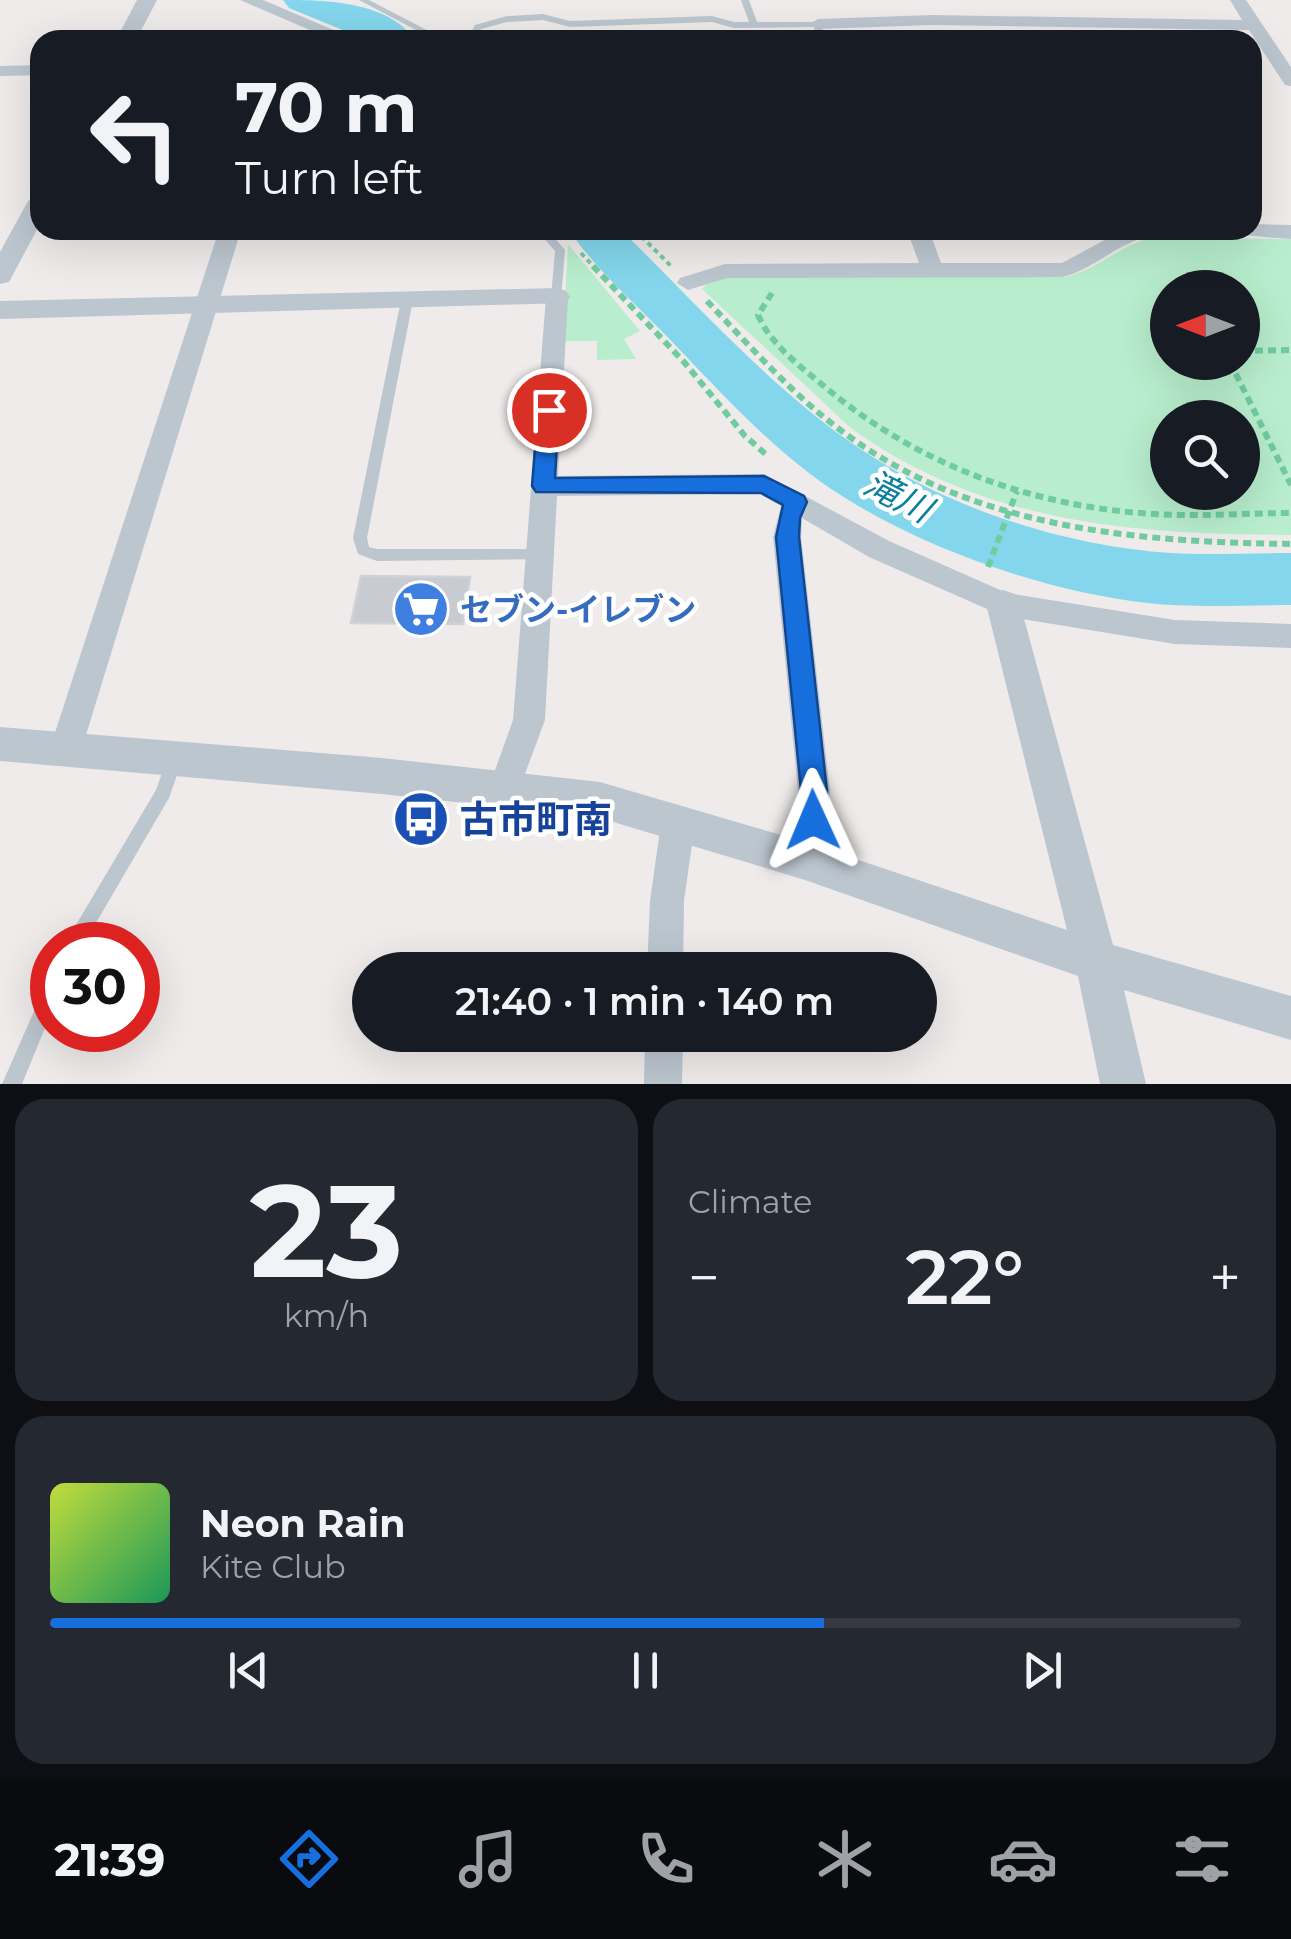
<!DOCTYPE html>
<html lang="en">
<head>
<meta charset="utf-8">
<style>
	body { margin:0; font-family:Montserrat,"Noto Sans JP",sans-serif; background:#242831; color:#f1f3f6; height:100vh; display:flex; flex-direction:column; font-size:38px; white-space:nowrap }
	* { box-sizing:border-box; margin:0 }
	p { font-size:32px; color:#9ea1a6 }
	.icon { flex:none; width:55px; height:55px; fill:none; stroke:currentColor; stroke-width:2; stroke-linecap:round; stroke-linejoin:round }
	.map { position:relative; height:1084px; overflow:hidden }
	.side { display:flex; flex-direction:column; gap:15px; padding:15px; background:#0d0f14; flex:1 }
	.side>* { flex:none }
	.hud { position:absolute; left:30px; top:30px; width:1232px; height:210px; border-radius:30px; box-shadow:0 10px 40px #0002; background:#171b24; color:#f1f3f6; overflow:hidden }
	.needle { width:65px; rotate:270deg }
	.controls { position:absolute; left:1150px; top:270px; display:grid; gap:20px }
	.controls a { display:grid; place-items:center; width:110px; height:110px; border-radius:50%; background:#171b24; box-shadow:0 10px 40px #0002; font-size:50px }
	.speed { position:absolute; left:30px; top:922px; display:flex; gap:20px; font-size:50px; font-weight:700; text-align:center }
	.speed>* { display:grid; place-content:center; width:130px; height:130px; border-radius:50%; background:#171b24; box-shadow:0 10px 40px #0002; line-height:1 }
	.speed .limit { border:15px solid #d22; background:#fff; color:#111 }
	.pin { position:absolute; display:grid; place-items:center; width:85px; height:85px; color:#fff; margin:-42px; border:5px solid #fff; border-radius:50%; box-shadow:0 2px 10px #0007 }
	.me { position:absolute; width:110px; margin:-55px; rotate:359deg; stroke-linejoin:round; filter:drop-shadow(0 0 8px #0008) }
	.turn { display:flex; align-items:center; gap:35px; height:210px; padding:0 40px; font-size:45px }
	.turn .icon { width:130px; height:130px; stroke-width:2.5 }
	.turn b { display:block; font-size:70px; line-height:85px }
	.big { font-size:75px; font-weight:600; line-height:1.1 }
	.side .widget { flex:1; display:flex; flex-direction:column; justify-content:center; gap:15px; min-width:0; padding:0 35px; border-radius:30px; background:#242831 }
	.side .dial { align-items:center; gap:0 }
	.dial b { font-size:130px; line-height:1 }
	.song { display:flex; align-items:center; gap:30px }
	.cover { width:120px; height:120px; border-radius:15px; background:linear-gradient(135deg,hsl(70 70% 55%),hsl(150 70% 35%)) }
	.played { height:10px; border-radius:5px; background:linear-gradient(90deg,#176edd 65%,#363941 65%) }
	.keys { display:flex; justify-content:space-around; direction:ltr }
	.heat { display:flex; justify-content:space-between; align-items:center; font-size:55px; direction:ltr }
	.side .tiles { flex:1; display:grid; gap:15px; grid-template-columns:1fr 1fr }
	.widget:last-child { grid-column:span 2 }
	.trip { position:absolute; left:352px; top:952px; width:585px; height:100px; border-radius:50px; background:#171b24; box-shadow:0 10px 40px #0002; font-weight:600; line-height:100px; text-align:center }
	.tab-bar { display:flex; height:160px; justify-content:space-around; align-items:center; background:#090b0e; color:#9ea1a6 }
	.tab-bar .icon { width:70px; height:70px }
	.tab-bar .selected { color:#176edd }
	.tab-bar b { font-size:45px; color:#f1f3f6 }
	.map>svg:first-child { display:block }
	.green { fill:#b8eecd; fill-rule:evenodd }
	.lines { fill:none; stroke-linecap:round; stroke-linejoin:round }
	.river { fill:#84d6ec; fill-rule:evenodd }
	.building { fill:#c8cbd1; stroke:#cfd2d8; stroke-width:2.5 }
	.path-far1 { stroke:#70cc9f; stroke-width:4; stroke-dasharray:5 4; stroke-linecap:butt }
	.path { stroke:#70cc9f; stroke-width:6; stroke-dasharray:8 5; stroke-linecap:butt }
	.service { fill:#bcc6cf; fill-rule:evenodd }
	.minor { fill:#bcc6cf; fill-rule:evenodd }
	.tertiary { fill:#bcc6cf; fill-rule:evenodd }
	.route { fill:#176edd; stroke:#0f4890; stroke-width:2.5 }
	.labels { text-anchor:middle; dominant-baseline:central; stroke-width:9; stroke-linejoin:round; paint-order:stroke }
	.shop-label { font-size:32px; font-weight:bold; fill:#366cbe; stroke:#fff; text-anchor:start }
	.water-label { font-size:35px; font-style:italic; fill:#0b7f9e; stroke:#fff }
	.near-transit-label { font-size:38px; font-weight:bold; fill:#164399; stroke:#fff; text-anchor:start }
</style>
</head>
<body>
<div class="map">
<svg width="1291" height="1084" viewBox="0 0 1291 1084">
	<rect width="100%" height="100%" fill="#efebeb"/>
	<path class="green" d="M1150 238 1291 239V535C1136 534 992 525 859 434 841 421 825 403 808 388 773 355 737 322 702 289L710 280 727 276 1064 277C1096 271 1117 247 1150 238ZM1168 288H1242V362H1168ZM1168 418H1242V492H1168Z
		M568 244 640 331 624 339 636 359 597 360V341H563Z"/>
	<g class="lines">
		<path class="river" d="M283 0C325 0 388 1 415 40H367L289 8Z
			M569 230H621C698 305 772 390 862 450 941 503 1038 536 1131 549 1184 557 1238 553 1291 553V605C1243 605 1194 608 1147 603 1040 591 909 544 821 482 768 444 722 394 677 347 642 309 598 273 569 230Z"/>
	</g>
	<path class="building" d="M361 576 470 577 463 624 351 623Z"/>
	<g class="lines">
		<path class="path-far1" d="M635 230 673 268
			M581 253 595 268"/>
		<path class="path" d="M593 266 684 362 745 436 769 457
			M772 293 758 315C771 345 800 366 825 387 918 465 1033 507 1154 514 1199 517 1245 513 1291 513
			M707 301C749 345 790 392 839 429 969 528 1133 542 1291 544
			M1242 351 1291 350
			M1230 362 1291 485
			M988 567 1017 491"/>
		<path class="service" d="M359 0H369L446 40H435Z
			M741 0H749L757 22H821L825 40H817L814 27 734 28 712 22 570 27 543 20 507 22 481 29 475 40H467L475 25 507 16 543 14 570 21 712 16 734 22H749Z
			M537 230H548L565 250 561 300 557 301 551 297 555 251Z
			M407 296 413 300 367 538 369 547 377 549H538L543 551 545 555 543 559 377 561 358 554 353 538 401 300Z
			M175 751 181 753 183 758 169 798 83 945H64L156 790 169 753Z
			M52 981V1011L22 1084H2L46 984Z"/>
		<path class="minor" d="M240 0H263L357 40H333Z
			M1230 0H1246L1291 67V86L1285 85 1249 30 932 25 818 29 809 24 818 19 932 15 1242 20Z
			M40 65V75L0 76V66Z
			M1252 224 1291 225V239C1244 237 1186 224 1140 239 1112 248 1092 270 1062 277L727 278 688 290 677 283 680 278 725 264 919 263 907 230H929L941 263H1062L1123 230H1252Z
			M219 230H241L82 748 77 758 66 762 55 758 50 748Z
			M557 290 568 297 558 476 764 474 889 541 1007 593 1175 620 1291 624V648L1175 644 1003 616 869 557 802 518 801 537 830 791 822 861 817 873 805 877 793 873 788 861 798 791 773 537 781 506 760 494 557 496 545 720 516 798 505 802 494 798 489 787 513 720 546 297Z
			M678 807 690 812 695 823 684 901 683 970H647L650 901 661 823 666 812Z
			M645 1035H683L682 1084H644Z"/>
		<path class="tertiary" d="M137 0H157L136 40H116Z
			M40 194V224L9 282 0 284V252L28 201Z
			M557 288 566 291 570 297 566 303 0 319V301Z
			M1003 590 1015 594 1020 604 1113 945 1291 996V1040L1124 990 1146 1084H1100L1078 976 805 880 600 818 382 794 0 761V727L382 758 600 782 805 842 1067 930 986 604 991 594Z"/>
	</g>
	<path class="route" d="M549 403 559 410 555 478 764 476 804 496 807 502 800 518 799 537 827 791 823 829 813 832 803 829 799 820 801 791 776 537 783 505 761 493 536 492 532 486 538 410Z"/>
	<defs>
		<g id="supermarket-disc" transform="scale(2.875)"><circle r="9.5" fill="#3f7fe0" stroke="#fff"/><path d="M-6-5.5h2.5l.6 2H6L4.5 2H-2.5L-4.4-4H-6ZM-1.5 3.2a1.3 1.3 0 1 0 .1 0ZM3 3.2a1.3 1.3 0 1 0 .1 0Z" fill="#fff"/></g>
		<g id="bus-disc" transform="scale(2.875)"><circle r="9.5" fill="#1a4fb4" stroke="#fff"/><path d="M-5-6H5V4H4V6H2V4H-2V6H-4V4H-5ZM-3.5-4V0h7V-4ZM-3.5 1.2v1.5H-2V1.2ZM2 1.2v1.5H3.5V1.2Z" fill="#fff"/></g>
	</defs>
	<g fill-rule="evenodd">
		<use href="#supermarket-disc" x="421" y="609"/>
		<use href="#bus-disc" x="421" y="819"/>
	</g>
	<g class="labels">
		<g class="shop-label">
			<text x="460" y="609">セブン-イレブン</text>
		</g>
		<g class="water-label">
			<text transform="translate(898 496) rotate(27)">滝川</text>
		</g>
		<g class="near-transit-label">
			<text x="460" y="819">古市町南</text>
		</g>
	</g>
</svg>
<div class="controls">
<a><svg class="needle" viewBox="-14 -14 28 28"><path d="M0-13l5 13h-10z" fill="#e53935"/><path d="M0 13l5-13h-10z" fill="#9ea1a6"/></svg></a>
<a><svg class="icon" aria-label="search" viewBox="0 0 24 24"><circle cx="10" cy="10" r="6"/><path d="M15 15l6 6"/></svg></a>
</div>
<div class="speed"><div class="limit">30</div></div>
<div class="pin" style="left:549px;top:410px;background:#d93025"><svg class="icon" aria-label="arrive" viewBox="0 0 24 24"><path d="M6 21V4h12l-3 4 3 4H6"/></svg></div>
<svg class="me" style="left:813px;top:820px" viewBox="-20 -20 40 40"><path d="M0-17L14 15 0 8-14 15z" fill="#176edd" stroke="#fff" stroke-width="4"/></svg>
<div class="trip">21:40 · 1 min · 140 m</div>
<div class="hud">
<div class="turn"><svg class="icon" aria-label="left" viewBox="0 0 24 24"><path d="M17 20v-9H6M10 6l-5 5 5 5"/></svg><div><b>70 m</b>Turn left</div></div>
</div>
</div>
<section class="side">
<div class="tiles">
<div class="widget dial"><b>23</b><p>km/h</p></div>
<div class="widget"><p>Climate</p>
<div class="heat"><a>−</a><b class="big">22°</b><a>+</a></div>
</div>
<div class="widget">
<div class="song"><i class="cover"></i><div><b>Neon Rain</b><p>Kite Club</p></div></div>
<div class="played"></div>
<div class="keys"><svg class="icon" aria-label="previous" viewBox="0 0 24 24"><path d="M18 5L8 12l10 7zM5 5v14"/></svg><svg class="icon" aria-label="pause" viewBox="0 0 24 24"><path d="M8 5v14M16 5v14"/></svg><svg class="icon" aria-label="next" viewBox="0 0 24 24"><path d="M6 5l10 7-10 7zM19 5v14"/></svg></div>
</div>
</div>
</section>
<nav class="tab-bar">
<b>21:39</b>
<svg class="icon selected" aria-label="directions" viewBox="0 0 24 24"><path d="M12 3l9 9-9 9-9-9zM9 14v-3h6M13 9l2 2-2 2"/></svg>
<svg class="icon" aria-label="music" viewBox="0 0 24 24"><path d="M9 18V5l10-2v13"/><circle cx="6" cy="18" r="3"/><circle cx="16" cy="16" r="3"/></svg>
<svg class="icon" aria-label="phone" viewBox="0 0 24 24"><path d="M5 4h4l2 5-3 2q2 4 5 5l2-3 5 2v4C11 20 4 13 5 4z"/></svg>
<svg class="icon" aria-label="climate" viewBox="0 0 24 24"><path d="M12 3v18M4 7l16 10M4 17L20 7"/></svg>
<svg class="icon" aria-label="car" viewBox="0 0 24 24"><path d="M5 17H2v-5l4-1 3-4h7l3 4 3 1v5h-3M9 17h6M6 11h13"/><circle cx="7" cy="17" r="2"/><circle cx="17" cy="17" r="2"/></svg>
<svg class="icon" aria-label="filters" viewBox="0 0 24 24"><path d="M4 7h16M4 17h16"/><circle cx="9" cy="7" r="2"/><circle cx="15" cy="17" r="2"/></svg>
</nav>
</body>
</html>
